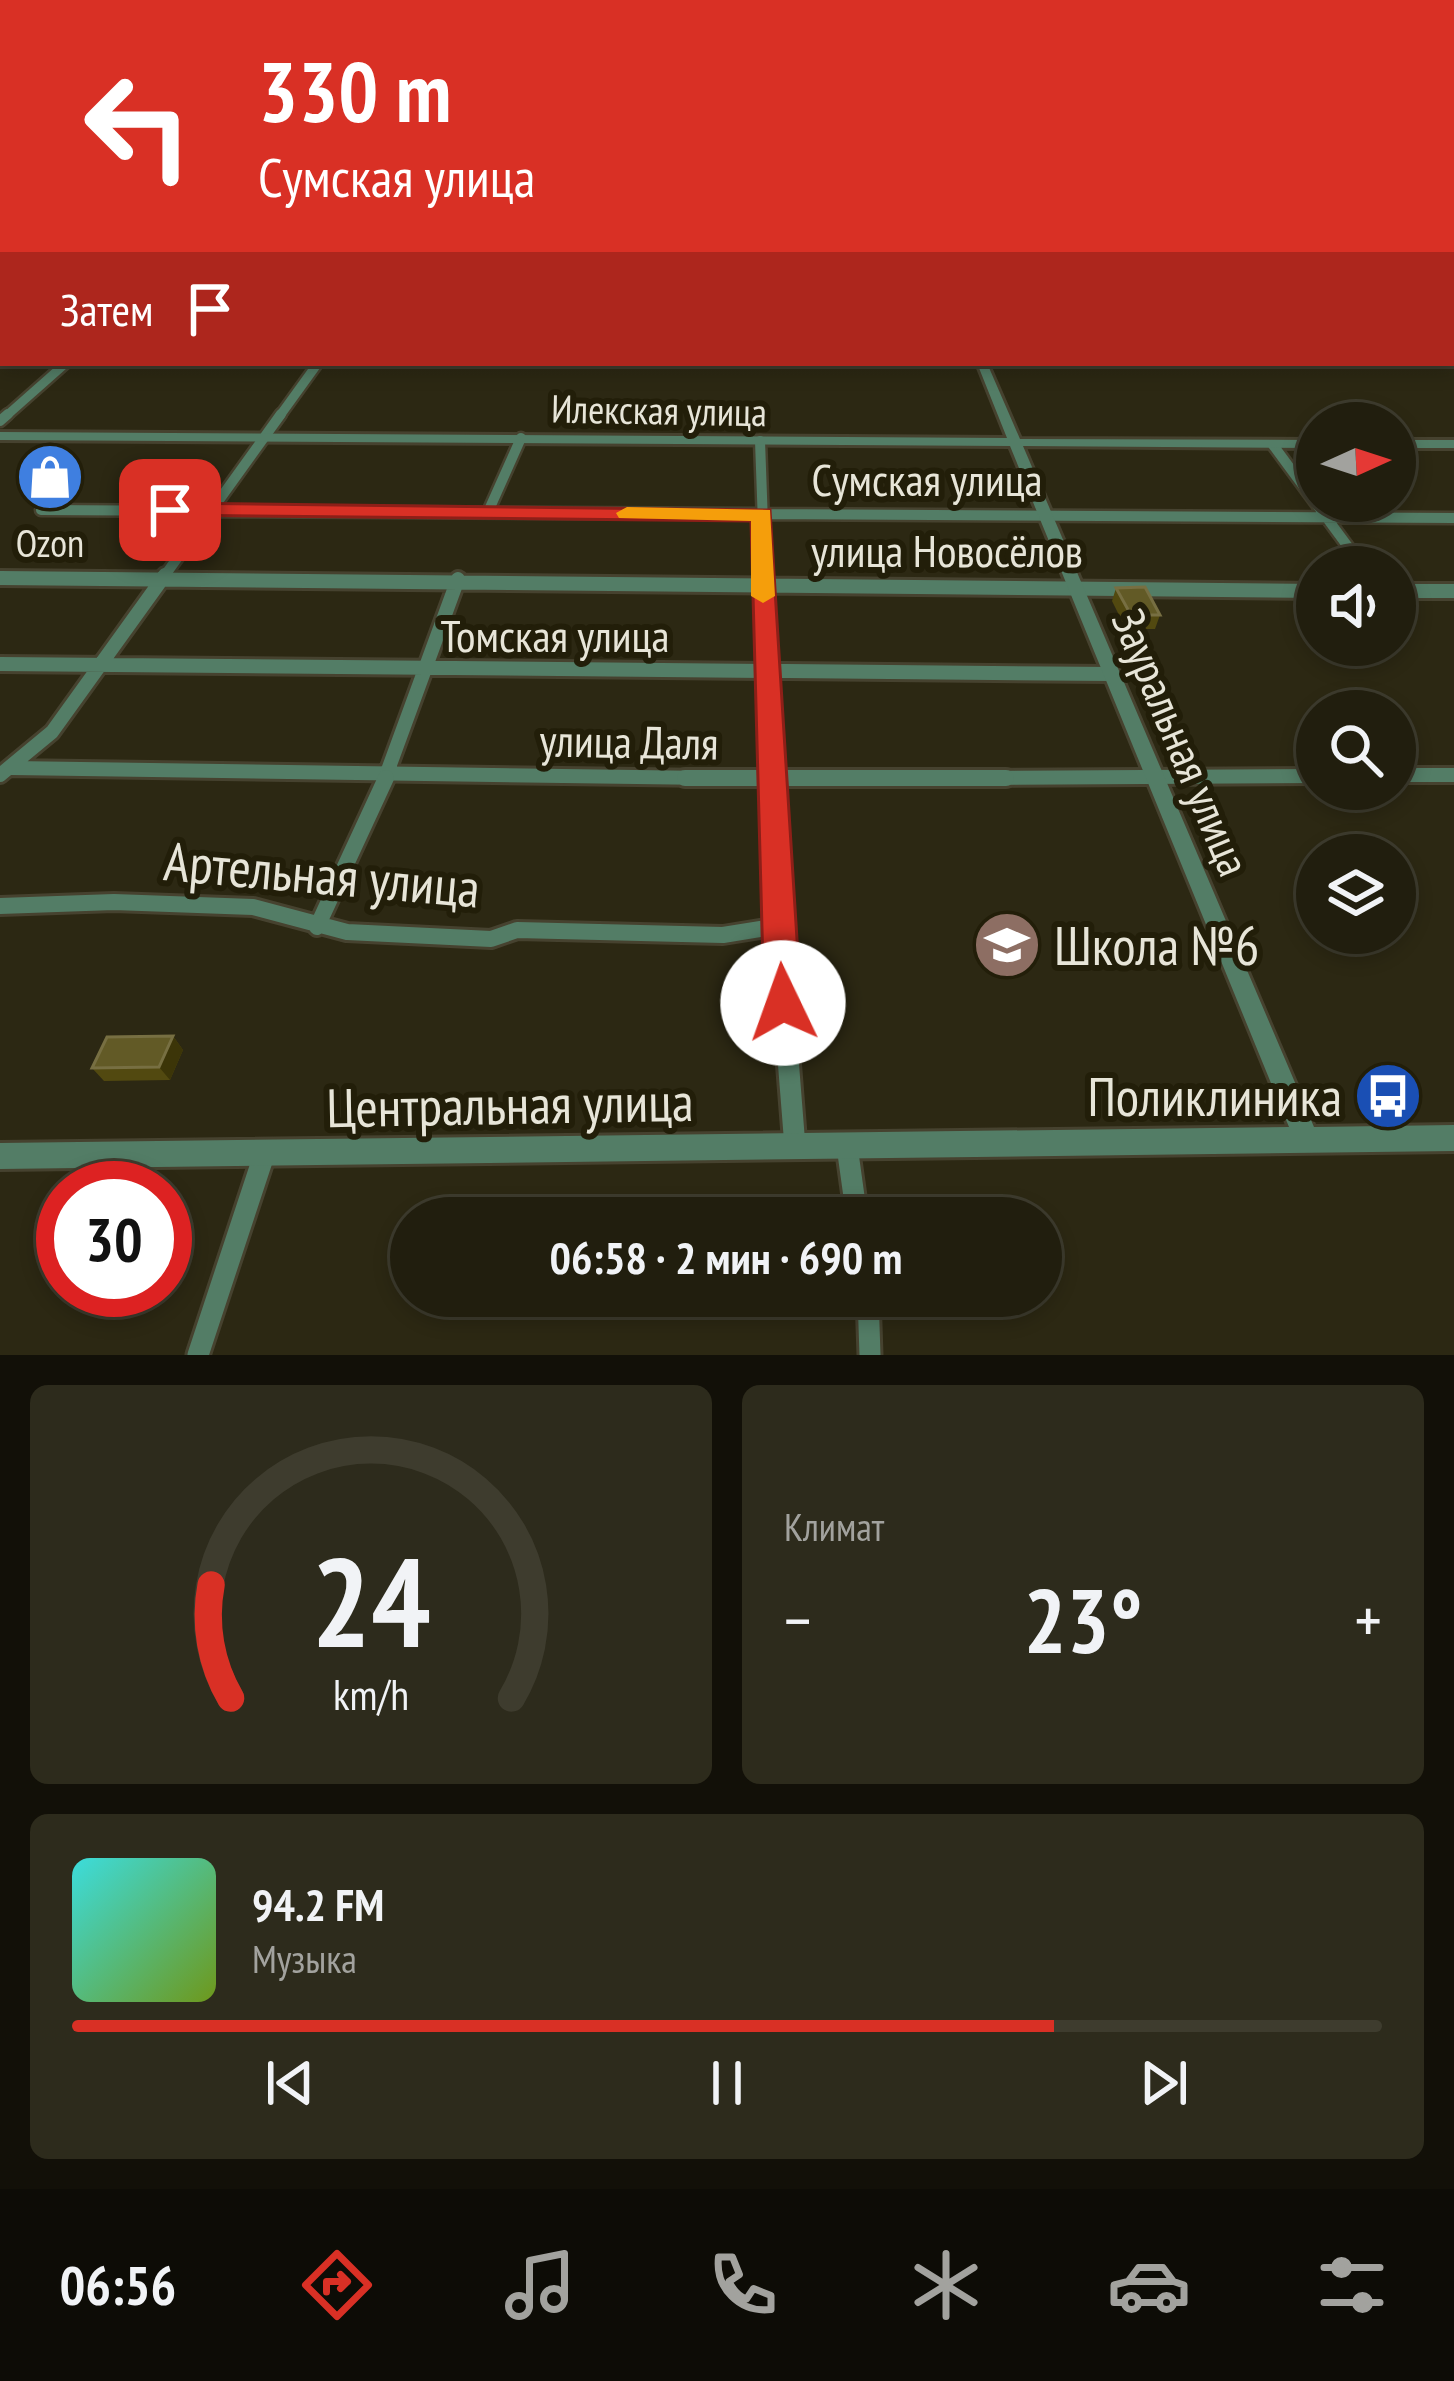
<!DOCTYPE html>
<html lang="ru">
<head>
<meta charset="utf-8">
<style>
	body { margin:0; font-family:"PT Sans Narrow",sans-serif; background:#2d2b1c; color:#f1f3f6; height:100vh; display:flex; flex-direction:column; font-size:45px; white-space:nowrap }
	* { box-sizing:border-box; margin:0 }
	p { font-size:39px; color:#a2a29e }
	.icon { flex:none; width:66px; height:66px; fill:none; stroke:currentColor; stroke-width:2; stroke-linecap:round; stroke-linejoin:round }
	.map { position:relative; height:1355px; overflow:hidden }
	.drawer { display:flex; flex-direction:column; gap:30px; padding:30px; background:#121008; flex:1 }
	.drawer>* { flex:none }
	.hud { position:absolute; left:0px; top:0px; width:1455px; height:366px; box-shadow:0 6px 18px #0003,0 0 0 3px #3e3c2e; background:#d93025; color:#fff; overflow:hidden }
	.needle { width:78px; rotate:87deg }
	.controls { position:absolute; left:1296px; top:402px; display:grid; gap:24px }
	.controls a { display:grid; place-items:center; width:120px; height:120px; border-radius:50%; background:#211e0e; box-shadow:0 6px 18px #0003,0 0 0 3px #3e3c2e; font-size:60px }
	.speed { position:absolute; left:36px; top:1161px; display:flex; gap:24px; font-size:60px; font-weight:700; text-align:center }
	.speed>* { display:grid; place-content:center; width:156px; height:156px; border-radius:50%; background:#211e0e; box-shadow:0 6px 18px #0003,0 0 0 3px #3e3c2e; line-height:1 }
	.speed .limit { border:18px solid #d22; background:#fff; color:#111 }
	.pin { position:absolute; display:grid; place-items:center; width:102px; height:102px; color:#fff; margin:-51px; border-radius:24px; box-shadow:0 6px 18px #0006 }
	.me { position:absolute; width:132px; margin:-66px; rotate:357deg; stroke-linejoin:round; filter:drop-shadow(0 0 9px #0008) }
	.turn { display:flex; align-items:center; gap:42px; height:252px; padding:0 60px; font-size:54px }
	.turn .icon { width:156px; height:156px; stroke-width:2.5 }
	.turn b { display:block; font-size:84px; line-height:102px }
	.then { display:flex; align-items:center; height:114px; padding:0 60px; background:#0003; gap:24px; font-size:45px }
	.big { font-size:90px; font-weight:700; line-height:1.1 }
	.drawer .tile { flex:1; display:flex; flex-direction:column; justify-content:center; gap:18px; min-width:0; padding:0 42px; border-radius:18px; background:#2d2b1c }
	.drawer .dial { align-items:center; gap:0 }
	.dial svg { height:312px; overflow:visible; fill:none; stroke:#3e3c2e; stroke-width:7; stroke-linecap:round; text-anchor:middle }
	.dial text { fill:#f1f3f6; stroke:none }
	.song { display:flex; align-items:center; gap:36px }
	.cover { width:144px; height:144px; border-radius:18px; background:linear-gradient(135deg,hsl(180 70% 55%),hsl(80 70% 35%)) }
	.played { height:12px; border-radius:6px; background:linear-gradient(90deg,#d93025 75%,#3e3c2e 75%) }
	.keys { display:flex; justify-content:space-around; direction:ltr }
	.heat { display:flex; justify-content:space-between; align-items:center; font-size:66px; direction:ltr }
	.drawer .tiles { flex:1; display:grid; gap:30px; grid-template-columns:1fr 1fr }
	.tile:last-child { grid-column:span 2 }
	.trip { position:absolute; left:390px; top:1197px; width:672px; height:120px; border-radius:60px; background:#211e0e; box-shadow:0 6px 18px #0003,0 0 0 3px #3e3c2e; font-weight:700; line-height:120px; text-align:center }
	.tab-bar { display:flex; height:192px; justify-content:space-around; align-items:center; background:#0d0c06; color:#a2a29e }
	.tab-bar .icon { width:84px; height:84px }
	.tab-bar .selected { color:#d93025 }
	.tab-bar b { font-size:54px; color:#f1f3f6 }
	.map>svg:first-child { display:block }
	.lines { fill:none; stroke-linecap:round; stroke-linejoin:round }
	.minor-far4-casing { stroke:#46422f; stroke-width:14 }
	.minor-far3-casing { stroke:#46422f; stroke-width:15 }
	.minor-far2-casing { stroke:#46422f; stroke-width:20 }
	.minor-far1-casing { stroke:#46422f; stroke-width:22 }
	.minor-casing { stroke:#46422f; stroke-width:27 }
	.tertiary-casing { stroke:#46422f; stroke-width:6 }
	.minor-far4 { stroke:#537d66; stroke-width:9 }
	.minor-far3 { stroke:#537d66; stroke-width:10 }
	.minor-far2 { stroke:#537d66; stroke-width:14 }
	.minor-far1 { stroke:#537d66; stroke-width:16 }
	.minor { stroke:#537d66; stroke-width:21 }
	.tertiary { fill:#537d66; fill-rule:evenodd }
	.wall { fill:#524910 }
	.shaded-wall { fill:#3c3508 }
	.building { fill:#625a26; stroke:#776f42; stroke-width:3 }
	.route { fill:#d93025; stroke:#8d1f18; stroke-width:3 }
	.slow { fill:#f59e0b }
	.labels { text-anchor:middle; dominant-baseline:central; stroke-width:12; stroke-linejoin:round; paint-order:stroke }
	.far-street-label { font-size:39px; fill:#e7e5d8; stroke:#221e09 }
	.far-poi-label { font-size:39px; fill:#e7e5d8; stroke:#221e09 }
	.street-label { font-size:45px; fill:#e7e5d8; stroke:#221e09 }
	.near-street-label { font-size:54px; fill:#e7e5d8; stroke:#221e09 }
	.near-poi-label { font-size:54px; fill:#e7e5d8; stroke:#221e09; text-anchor:start }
</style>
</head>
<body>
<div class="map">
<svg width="1454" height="1355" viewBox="0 0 1454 1355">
	<rect width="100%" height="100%" fill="#2c2813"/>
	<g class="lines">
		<g class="minor-far4-casing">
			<path id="minor-far4" d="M5 417 66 363
				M279 417 318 363"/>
		</g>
		<g class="minor-far3-casing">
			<path id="minor-far3" d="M0 421 8 414
				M760 441 765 578
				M1273 445 1363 567
				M41 510 1454 518
				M488 512 521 438
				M0 578H5
				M163 578 281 414"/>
		</g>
		<g class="minor-far2-casing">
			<path id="minor-far2" d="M765 575 773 781
				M0 578 1317 591
				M1395 591H1454
				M0 664 1110 674
				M12 768 774 779 1317 776
				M0 775 52 732 165 575
				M1395 775H1454
				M384 781 458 579"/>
		</g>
		<g class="minor-far1-casing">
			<path id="minor-far1" d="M685 778H1006
				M772 778 786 1036
				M0 906 114 902 253 907 347 932 491 939 517 930 723 935 778 926
				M317 927 386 778"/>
		</g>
		<g class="minor-casing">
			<path id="minor" d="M786 1033 795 1147
				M847 1146 857 1218
				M868 1296 870 1355
				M198 1355 264 1155"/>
		</g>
		<g class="tertiary-casing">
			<path id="tertiary" d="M977 363H987L1020 439 1317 440V448L1023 446 1314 1127 1454 1125V1151L0 1169V1143L1289 1127 1010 446 0 440V432L1007 438Z
				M1395 440H1454V448H1395Z"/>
		</g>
		<use href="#minor-far4" class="minor-far4"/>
		<use href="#minor-far3" class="minor-far3"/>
		<use href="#minor-far2" class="minor-far2"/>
		<use href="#minor-far1" class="minor-far1"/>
		<use href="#minor" class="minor"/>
		<use href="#tertiary" class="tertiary"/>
	</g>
	<path class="wall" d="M1116 588 1160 615 1155 629H1126L1112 601Z
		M173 1036 183 1050 170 1080 104 1081 92 1068Z"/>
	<path class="shaded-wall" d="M173 1036 183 1050 170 1080 159 1067Z"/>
	<path class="building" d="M1145 587 1160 615H1131L1116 588Z
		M173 1036 159 1067 92 1068 107 1037Z"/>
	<linearGradient id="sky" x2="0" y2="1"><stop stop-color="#18160a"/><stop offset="0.5" stop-color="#454844"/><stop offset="1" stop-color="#454844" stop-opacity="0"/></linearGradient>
	<rect width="1454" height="375" fill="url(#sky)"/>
	<path class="route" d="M170 503 770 510 801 1003 796 1015 783 1020 770 1015 764 1003 751 521 162 515 159 510Z"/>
	<path class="slow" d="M627 507 770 510 775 596 763 603 751 596V521L619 518 616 513Z"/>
	<defs>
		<g id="shop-disc" transform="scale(3.45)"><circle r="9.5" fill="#3f7fe0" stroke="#221e09"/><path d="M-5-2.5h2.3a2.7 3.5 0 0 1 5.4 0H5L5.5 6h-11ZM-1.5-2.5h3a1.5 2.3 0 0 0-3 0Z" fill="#fff"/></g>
		<g id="school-disc" transform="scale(3.45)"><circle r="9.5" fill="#8d6e63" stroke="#221e09"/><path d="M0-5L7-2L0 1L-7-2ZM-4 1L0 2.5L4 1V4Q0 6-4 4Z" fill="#fff"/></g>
		<g id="bus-disc" transform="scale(3.45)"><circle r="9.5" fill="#1a4fb4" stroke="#221e09"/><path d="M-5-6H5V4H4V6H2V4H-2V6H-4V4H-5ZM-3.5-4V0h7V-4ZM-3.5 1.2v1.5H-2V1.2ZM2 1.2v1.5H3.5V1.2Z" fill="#fff"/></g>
	</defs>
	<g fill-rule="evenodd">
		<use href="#shop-disc" x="50" y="477"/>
		<use href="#school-disc" x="1007" y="945"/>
		<use href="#bus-disc" x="1388" y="1096"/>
	</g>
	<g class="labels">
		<g class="far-street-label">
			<text transform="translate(659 410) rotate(1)">Илекская улица</text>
		</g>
		<g class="far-poi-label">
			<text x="50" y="542">Ozon</text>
		</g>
		<g class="street-label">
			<text x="927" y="479">Сумская улица</text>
			<text x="947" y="550">улица Новосёлов</text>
			<text x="555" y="635">Томская улица</text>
			<text transform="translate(629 741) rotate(1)">улица Даля</text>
			<text transform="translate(1182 742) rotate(67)">Зауральная улица</text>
		</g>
		<g class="near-street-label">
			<text transform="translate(322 874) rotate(5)">Артельная улица</text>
			<text transform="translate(510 1104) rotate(-1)">Центральная улица</text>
		</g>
		<g class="near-poi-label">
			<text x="1054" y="945">Школа №6</text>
			<text x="1342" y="1096" text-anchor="end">Поликлиника</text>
		</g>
	</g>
</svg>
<div class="controls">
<a><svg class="needle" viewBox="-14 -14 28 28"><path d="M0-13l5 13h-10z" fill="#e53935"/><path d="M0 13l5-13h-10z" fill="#a2a29e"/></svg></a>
<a><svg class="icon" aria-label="sound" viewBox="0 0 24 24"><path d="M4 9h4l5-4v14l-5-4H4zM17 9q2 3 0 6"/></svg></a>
<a><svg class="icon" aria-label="search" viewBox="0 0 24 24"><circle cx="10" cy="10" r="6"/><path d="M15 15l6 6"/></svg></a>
<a><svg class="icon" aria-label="layers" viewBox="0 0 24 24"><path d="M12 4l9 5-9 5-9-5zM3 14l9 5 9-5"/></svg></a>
</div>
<div class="speed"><div class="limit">30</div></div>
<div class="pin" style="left:170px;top:510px;background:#d93025"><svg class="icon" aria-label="arrive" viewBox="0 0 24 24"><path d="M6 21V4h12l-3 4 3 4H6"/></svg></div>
<svg class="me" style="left:783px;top:1003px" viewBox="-20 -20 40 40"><circle r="19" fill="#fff"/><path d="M0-13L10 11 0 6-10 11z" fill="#d93025"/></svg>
<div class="trip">06:58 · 2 мин · 690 m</div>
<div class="hud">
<div class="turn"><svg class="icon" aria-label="left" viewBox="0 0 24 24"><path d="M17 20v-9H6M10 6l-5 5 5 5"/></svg><div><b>330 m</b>Сумская улица</div></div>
<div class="then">Затем<svg class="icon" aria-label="arrive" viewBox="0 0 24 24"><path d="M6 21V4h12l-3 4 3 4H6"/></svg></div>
</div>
</div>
<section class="drawer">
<div class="tiles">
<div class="tile dial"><svg viewBox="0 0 100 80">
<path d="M14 69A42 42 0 1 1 86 69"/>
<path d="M14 69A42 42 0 0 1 9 40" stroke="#d93025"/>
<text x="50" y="56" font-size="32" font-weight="700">24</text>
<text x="50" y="72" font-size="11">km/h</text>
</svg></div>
<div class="tile"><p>Климат</p>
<div class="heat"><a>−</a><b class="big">23°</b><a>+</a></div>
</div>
<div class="tile">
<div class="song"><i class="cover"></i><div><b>94.2 FM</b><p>Музыка</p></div></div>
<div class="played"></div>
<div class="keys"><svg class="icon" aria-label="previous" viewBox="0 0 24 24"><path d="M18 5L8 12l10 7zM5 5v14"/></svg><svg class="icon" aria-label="pause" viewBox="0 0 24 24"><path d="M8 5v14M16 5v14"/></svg><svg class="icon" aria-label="next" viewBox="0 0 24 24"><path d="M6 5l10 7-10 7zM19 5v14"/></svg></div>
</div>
</div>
</section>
<nav class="tab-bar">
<b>06:56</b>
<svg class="icon selected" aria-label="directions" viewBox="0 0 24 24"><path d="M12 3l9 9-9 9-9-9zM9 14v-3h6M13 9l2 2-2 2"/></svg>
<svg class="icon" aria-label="music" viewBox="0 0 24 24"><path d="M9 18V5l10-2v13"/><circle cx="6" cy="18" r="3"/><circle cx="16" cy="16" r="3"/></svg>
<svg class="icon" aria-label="phone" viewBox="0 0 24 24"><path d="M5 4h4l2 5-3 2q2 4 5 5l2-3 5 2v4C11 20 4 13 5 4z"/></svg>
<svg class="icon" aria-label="climate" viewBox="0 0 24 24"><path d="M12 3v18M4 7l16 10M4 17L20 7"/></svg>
<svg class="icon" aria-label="car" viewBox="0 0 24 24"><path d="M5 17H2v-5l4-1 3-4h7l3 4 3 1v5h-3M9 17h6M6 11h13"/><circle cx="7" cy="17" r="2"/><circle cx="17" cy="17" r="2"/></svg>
<svg class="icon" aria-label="filters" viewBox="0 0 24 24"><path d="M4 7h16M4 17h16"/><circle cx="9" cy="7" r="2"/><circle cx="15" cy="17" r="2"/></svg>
</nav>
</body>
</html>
